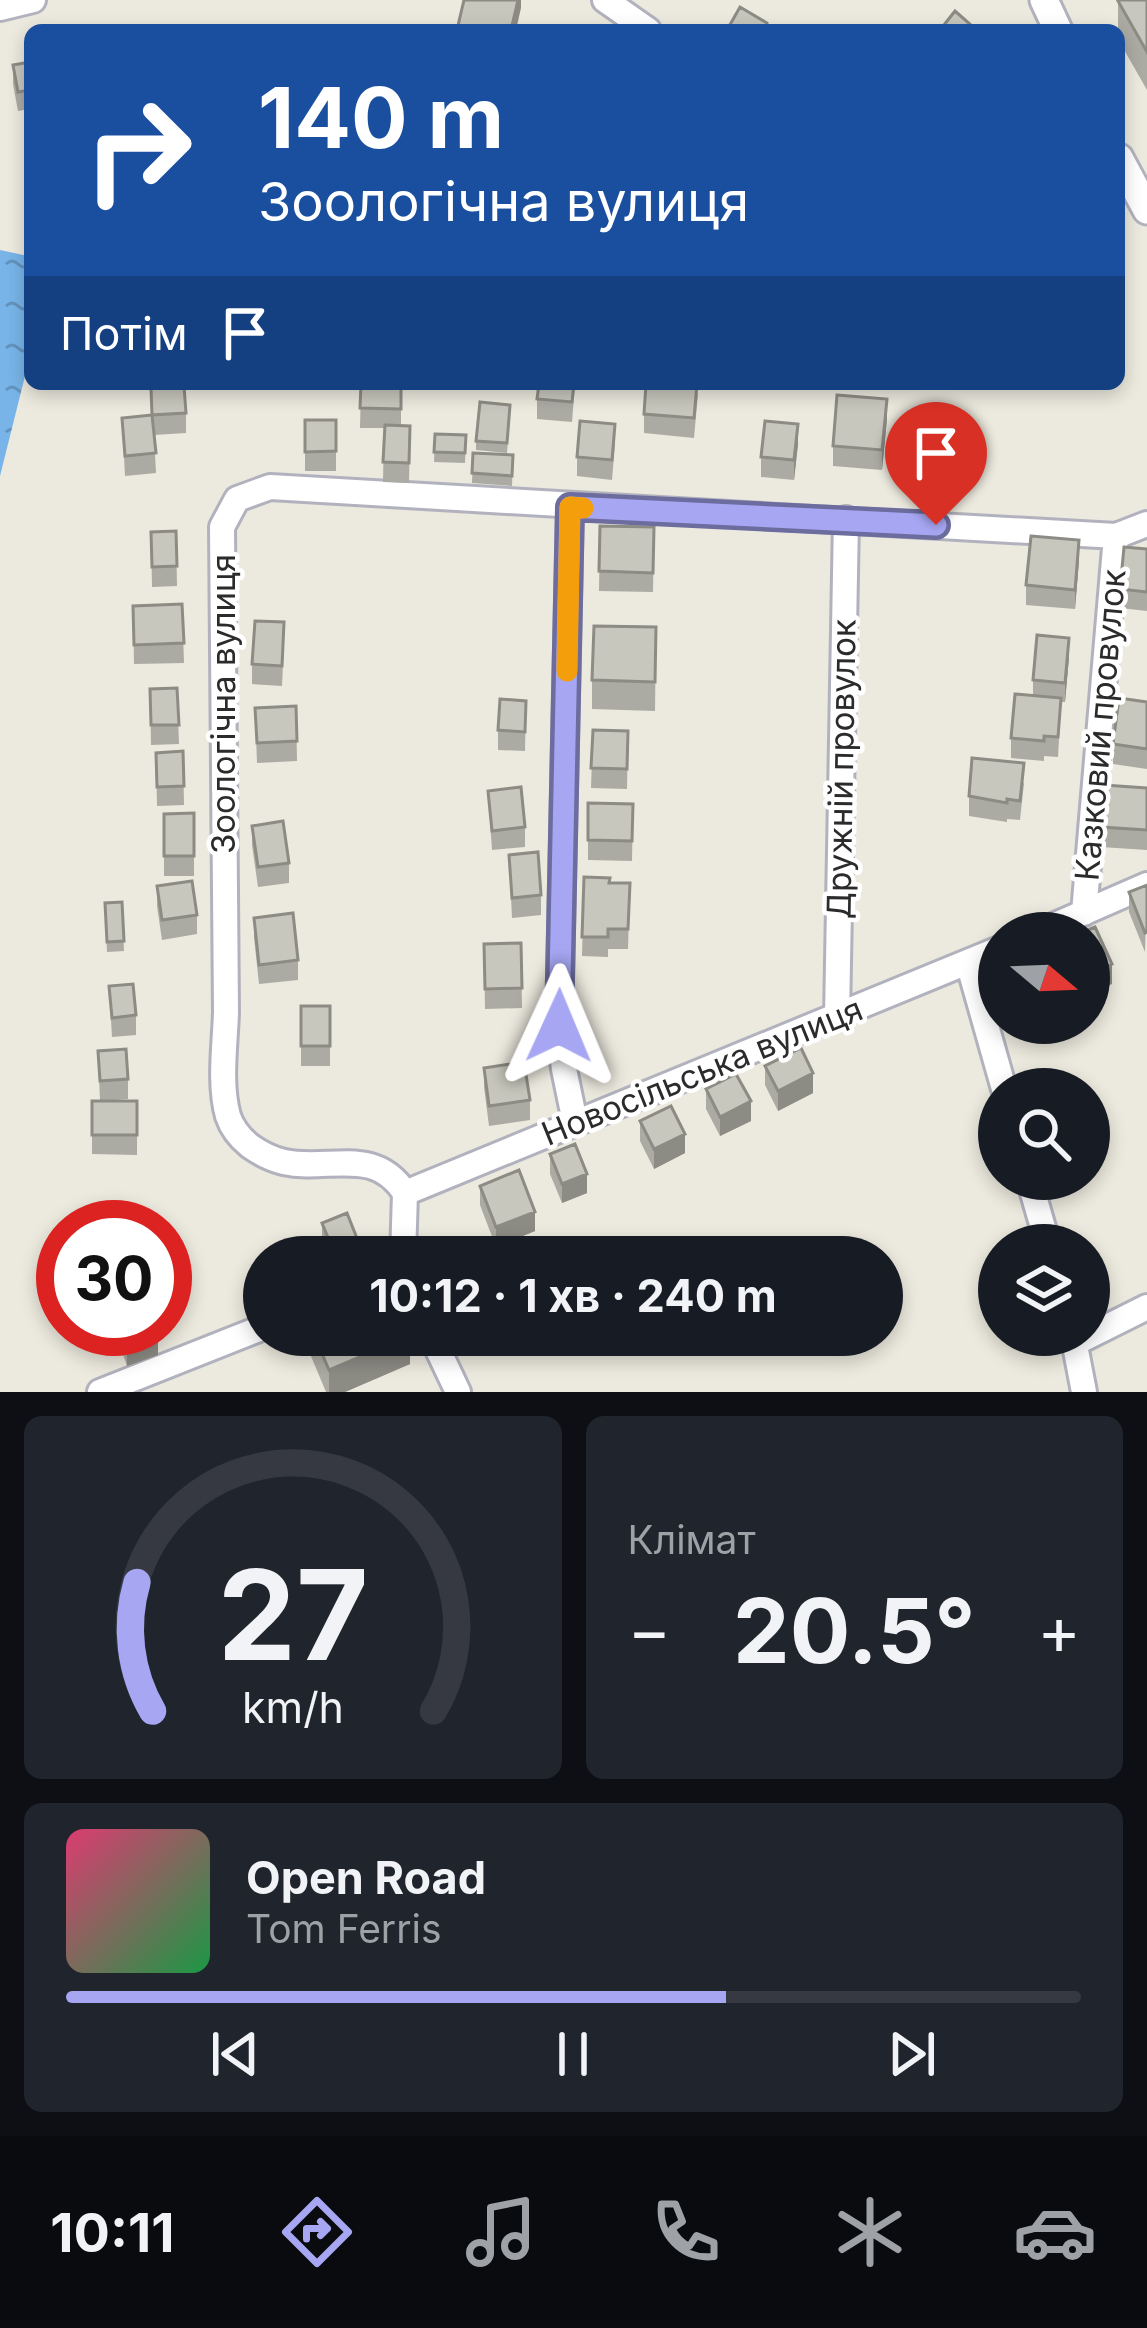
<!DOCTYPE html>
<html lang="uk">
<head>
<meta charset="utf-8">
<style>
	body { margin:0; font-family:Inter,sans-serif; background:#20242c; color:#f1f3f6; height:100vh; display:flex; flex-direction:column; font-size:45px; white-space:nowrap }
	* { box-sizing:border-box; margin:0 }
	p { font-size:39px; color:#9ea1a6 }
	.icon { flex:none; width:66px; height:66px; fill:none; stroke:currentColor; stroke-width:2; stroke-linecap:round; stroke-linejoin:round }
	.map { position:relative; height:1392px; overflow:hidden }
	.sheet { display:flex; flex-direction:column; gap:24px; padding:24px; background:#0d0f14; flex:1 }
	.sheet>* { flex:none }
	.banner { position:absolute; left:24px; top:24px; width:1101px; height:366px; border-radius:18px; box-shadow:0 6px 18px #0003; background:#1a4fa0; color:#fff; overflow:hidden }
	.needle { width:78px; rotate:109deg }
	.fabs { position:absolute; left:978px; top:912px; display:grid; gap:24px }
	.fabs a { display:grid; place-items:center; width:132px; height:132px; border-radius:50%; background:#171b24; box-shadow:0 6px 18px #0003; font-size:60px }
	.speed { position:absolute; left:36px; top:1200px; display:flex; gap:24px; font-size:60px; font-weight:700; text-align:center }
	.speed>* { display:grid; place-content:center; width:156px; height:156px; border-radius:50%; background:#171b24; box-shadow:0 6px 18px #0003; line-height:1 }
	.speed .limit { border:18px solid #d22; background:#fff; color:#111 }
	.pin { position:absolute; display:grid; place-items:center; width:102px; height:102px; color:#fff; margin:-123px -51px; border-radius:50% 50% 50% 0; rotate:-45deg; box-shadow:0 0 12px #0007 }
	.pin .icon { rotate:45deg }
	.me { position:absolute; width:132px; margin:-66px; rotate:1deg; stroke-linejoin:round; filter:drop-shadow(0 0 9px #0008) }
	.turn { display:flex; align-items:center; gap:42px; height:252px; padding:0 36px; font-size:54px }
	.turn .icon { width:156px; height:156px; stroke-width:2.5 }
	.turn b { display:block; font-size:84px; line-height:102px }
	.then { display:flex; align-items:center; height:114px; padding:0 36px; background:#0003; gap:24px; font-size:45px }
	.big { font-size:90px; font-weight:700; line-height:1.1 }
	.sheet .card { flex:1; display:flex; flex-direction:column; justify-content:center; gap:18px; min-width:0; padding:0 42px; border-radius:18px; background:#20242c }
	.sheet .dial { align-items:center; gap:0 }
	.dial svg { height:312px; overflow:visible; fill:none; stroke:#363941; stroke-width:7; stroke-linecap:round; text-anchor:middle }
	.dial text { fill:#f1f3f6; stroke:none }
	.song { display:flex; align-items:center; gap:36px }
	.cover { width:144px; height:144px; border-radius:18px; background:linear-gradient(135deg,hsl(340 70% 55%),hsl(140 70% 35%)) }
	.played { height:12px; border-radius:6px; background:linear-gradient(90deg,#a6a6f3 65%,#363941 65%) }
	.keys { display:flex; justify-content:space-around; direction:ltr }
	.heat { display:flex; justify-content:space-between; align-items:center; font-size:66px; direction:ltr }
	.sheet .tiles { flex:1; display:grid; gap:24px; grid-template-columns:1fr 1fr }
	.card:last-child { grid-column:span 2 }
	.trip { position:absolute; left:243px; top:1236px; width:660px; height:120px; border-radius:60px; background:#171b24; box-shadow:0 6px 18px #0003; font-weight:700; line-height:120px; text-align:center }
	.menu { display:flex; height:192px; justify-content:space-around; align-items:center; background:#090b0e; color:#9ea1a6 }
	.menu .icon { width:84px; height:84px }
	.menu .current { color:#a6a6f3 }
	.menu b { font-size:54px; color:#f1f3f6 }
	.map>svg:first-child { display:block }
	.water { fill:url(#water-ripples) }
	.lines { fill:none; stroke-linecap:round; stroke-linejoin:round }
	.minor-casing { stroke:#b2b2be; stroke-width:30 }
	.tertiary-casing { stroke:#b2b2be; stroke-width:33 }
	.minor { stroke:#fff; stroke-width:24 }
	.tertiary { stroke:#fff; stroke-width:27 }
	.wall { fill:#acaba3 }
	.shaded-wall { fill:#8c8b84 }
	.building { fill:#c8c7bd; stroke:#8c8b84; stroke-width:3 }
	.route-casing { stroke:#6c6c9e; stroke-width:30 }
	.route { stroke:#a6a6f3; stroke-width:21 }
	.slow { stroke:#f59e0b; stroke-width:21 }
	.labels { text-anchor:middle; dominant-baseline:central; stroke-width:9; stroke-linejoin:round; paint-order:stroke }
	.street-label { font-size:33px; fill:#2b2b2b; stroke:#fff }
</style>
</head>
<body>
<div class="map">
<svg width="1147" height="1392" viewBox="0 0 1147 1392">
	<defs>
		<pattern id="water-ripples" width="26" height="14" patternUnits="userSpaceOnUse" patternTransform="scale(3)"><rect width="26" height="14" fill="#78b4e8"/><path d="M2 4q2-2 4 0t4 0M15 11q2-2 4 0t4 0" fill="none" stroke="#6393bc"/></pattern>
	</defs>
	<rect width="100%" height="100%" fill="#ece9de"/>
	<path class="water" d="M0 250 28 256 30 264V356L0 476Z"/>
	<g class="lines">
		<g class="minor-casing">
			<path id="minor" d="M605 0 648 30
				M0 8 33 0
				M570 507 559 1026 564 1069 575 1122
				M1084 913 1116 536
				M1037 933 1147 885
				M968 962 1004 1089
				M837 1018 846 519
				M1029 1179 1048 1245
				M405 1193C374 1145 328 1172 284 1162 271 1159 260 1153 250 1146 240 1138 232 1128 228 1116 219 1084 225 1045 226 1012L222 527 237 499 270 487C552 506 834 519 1116 536L1147 524
				M405 1193 999 949
				M403 1257 405 1193
				M431 1335 458 1392
				M1073 1335 1084 1392
				M1075 1343 1147 1307
				M100 1392 264 1327"/>
		</g>
		<g class="tertiary-casing">
			<path id="tertiary" d="M1044 0 1058 30
				M1119 158 1147 210"/>
		</g>
		<use href="#minor" class="minor"/>
		<use href="#tertiary" class="tertiary"/>
	</g>
	<path class="wall" d="M1147 0V90L1119 41 1118 30V1Z
		M30 62V109L18 111 13 84V65Z
		M361 384H401V425L410 426 409 483 383 482 384 428H360Z
		M575 384 572 422 537 419V399Z
		M151 388 186 413V433L154 435 156 473 125 476 122 418 152 415Z
		M698 394 694 438 644 433V414Z
		M510 415 507 453 476 450V441Z
		M887 419 882 470 833 466V446Z
		M305 420H336V471H305Z
		M435 434 466 435 465 463 434 462Z
		M615 444 612 480 577 476V457Z
		M798 444 794 480 761 477V457Z
		M473 453 513 455 512 486 472 483Z
		M600 526 654 527 653 592 599 591Z
		M176 531 177 586 152 587 151 532Z
		M1147 549V611L1120 608V589Z
		M1079 560 1075 609 1026 605V585Z
		M182 604 184 663 134 664 133 606Z
		M656 627 655 711 592 709V680Z
		M284 642 282 686 252 684V664Z
		M1069 657 1065 702H1061L1058 757 1044 756V761L1011 758V738L1033 696V680Z
		M177 688 179 744 151 745 150 689Z
		M526 701 525 751 498 750V730Z
		M1147 702V769L1113 764V744Z
		M296 706 297 761 257 763 255 708Z
		M593 730 628 731 627 789 591 788Z
		M183 751 184 805 157 806 156 753Z
		M1024 783 1020 820 1007 819V822L969 816V796Z
		M1147 788V850L1101 847V827Z
		M488 791 525 827V847L492 850Z
		M633 804 632 861 588 860V840Z
		M194 813V876H164V814Z
		M252 826 289 863V883L258 887 252 845Z
		M509 855 541 895V915L512 918Z
		M584 877 609 883H630L628 949H608V957L582 956Z
		M1147 885 1145 952 1129 912V892Z
		M157 886 197 915V934L162 940 157 906Z
		M122 902 124 951 107 952 105 903Z
		M254 918 298 960V980L259 984 254 937Z
		M521 943 522 1008 485 1009 484 944Z
		M109 986 136 1015V1035L112 1037Z
		M301 1006H330V1066H301Z
		M98 1051 128 1079V1099L100 1101Z
		M765 1066 813 1093 778 1111 765 1085Z
		M484 1068 530 1100V1120L489 1126 484 1087Z
		M706 1089 751 1121 720 1136 706 1109Z
		M92 1101H137V1155L92 1154Z
		M640 1121 685 1153 654 1169 640 1141Z
		M550 1154 587 1193 562 1203 550 1174Z
		M480 1186 535 1231 496 1247 480 1205Z
		M322 1223 362 1257H328L322 1243Z
		M117 1329H156L158 1355 127 1366 117 1337Z
		M308 1335 410 1336V1364L345 1392H326L308 1349Z"/>
	<path class="shaded-wall" d="M518 0H521V8L516 30H511Z
		M887 399V419L882 470V450Z
		M798 424V444L794 480V460Z
		M1079 540V560L1075 609V590Z
		M1069 638V657L1065 702V683Z
		M1112 964V984L1089 994V975Z
		M813 1073V1093L778 1111V1091Z
		M751 1101V1121L720 1136V1117Z
		M685 1134V1153L654 1169V1149Z
		M587 1174V1193L562 1203V1184Z
		M535 1212V1231L496 1247V1227Z
		M158 1335V1355L127 1366V1346Z
		M410 1336V1364L345 1392H329V1370Z"/>
	<path class="building" d="M464 0H518L511 30H457Z
		M1120 0H1147V52L1118 1Z
		M740 7 767 23 764 30H727Z
		M955 11 971 25 966 30H940Z
		M30 62V90L18 92 13 65Z
		M361 384H401V409L360 408Z
		M539 384H574L572 402 537 399Z
		M646 384H697L694 418 644 414Z
		M184 386 186 413 152 415 156 453 125 456 122 418 152 415 151 388Z
		M837 395 887 399 882 450 833 446Z
		M480 402 510 405 507 443 476 441Z
		M305 420H336V451L305 452Z
		M580 421 615 424 612 460 577 457Z
		M765 421 798 424 794 460 761 457Z
		M385 425 410 426 409 463 383 462Z
		M435 434 466 435 465 453 434 452Z
		M473 453 513 455 512 476 472 473Z
		M600 526 654 527 653 573 599 571Z
		M176 531 177 566 152 567 151 532Z
		M1031 536 1079 540 1075 590 1026 585Z
		M1124 547 1147 549V592L1120 589Z
		M182 604 184 643 134 645 133 606Z
		M255 621 284 622 282 666 252 664Z
		M594 626 656 627 655 682 592 680Z
		M1037 635 1069 638 1065 683 1033 680Z
		M177 688 179 725H151L150 689Z
		M1015 694 1061 698 1058 737 1044 736V741L1011 738Z
		M1119 698 1147 702V749L1113 744Z
		M500 699 526 701 525 732 498 730Z
		M296 706 297 741 257 743 255 708Z
		M593 730 628 731 627 769 591 768Z
		M183 751 184 786 157 787 156 753Z
		M972 758 1024 763 1020 801 1007 799V803L969 796Z
		M1104 785 1147 788V830L1101 827Z
		M521 787 525 827 492 831 488 791Z
		M588 803 633 804 632 841 588 840Z
		M194 813V856H164V814Z
		M283 821 289 863 258 867 252 826Z
		M538 852 541 895 512 898 509 855Z
		M584 877 610 878 609 883H630L628 929H608V937H582Z
		M192 881 197 915 162 920 157 886Z
		M1147 885V932L1145 933 1129 892Z
		M122 902 124 941 107 942 105 903Z
		M293 913 298 960 259 965 254 918Z
		M1095 927 1112 964 1089 975V933H1081Z
		M521 943 522 988 485 989 484 944Z
		M133 984 136 1015 112 1018 109 986Z
		M301 1006H330V1046H301Z
		M801 1048 813 1073 778 1091 765 1066Z
		M126 1049 128 1079 100 1081 98 1051Z
		M524 1062 530 1100 489 1106 484 1068Z
		M736 1074 751 1101 720 1117 706 1089Z
		M92 1101H137V1135H92Z
		M671 1106 685 1134 654 1149 640 1121Z
		M575 1144 587 1174 562 1184 550 1154Z
		M519 1170 535 1212 496 1227 480 1186Z
		M347 1213 362 1251 347 1257H336L322 1223Z
		M121 1329H156L158 1335 127 1346Z
		M314 1335H410V1336L329 1370Z"/>
	<g class="lines">
		<g class="route-casing">
			<path id="route" d="M559 1026 570 507 936 525"/>
		</g>
		<use href="#route" class="route"/>
		<path class="slow" d="M567 671 570 507 583 508"/>
	</g>
	<g class="labels">
		<g class="street-label">
			<text transform="translate(223 704) rotate(-90)">Зоологічна вулиця</text>
			<text transform="translate(1100 725) rotate(-85)">Казковий провулок</text>
			<text transform="translate(841 769) rotate(-89)">Дружній провулок</text>
			<text transform="translate(702 1071) rotate(-22)">Новосільська вулиця</text>
		</g>
	</g>
</svg>
<div class="fabs">
<a><svg class="needle" viewBox="-14 -14 28 28"><path d="M0-13l5 13h-10z" fill="#e53935"/><path d="M0 13l5-13h-10z" fill="#9ea1a6"/></svg></a>
<a><svg class="icon" aria-label="search" viewBox="0 0 24 24"><circle cx="10" cy="10" r="6"/><path d="M15 15l6 6"/></svg></a>
<a><svg class="icon" aria-label="layers" viewBox="0 0 24 24"><path d="M12 4l9 5-9 5-9-5zM3 14l9 5 9-5"/></svg></a>
</div>
<div class="speed"><div class="limit">30</div></div>
<div class="pin" style="left:936px;top:525px;background:#d93025"><svg class="icon" aria-label="arrive" viewBox="0 0 24 24"><path d="M6 21V4h12l-3 4 3 4H6"/></svg></div>
<svg class="me" style="left:559px;top:1026px" viewBox="-20 -20 40 40"><path d="M0-17L14 15 0 8-14 15z" fill="#a6a6f3" stroke="#fff" stroke-width="4"/></svg>
<div class="trip">10:12 · 1 хв · 240 m</div>
<div class="banner">
<div class="turn"><svg class="icon" aria-label="right" viewBox="0 0 24 24"><path d="M7 20v-9h11M14 6l5 5-5 5"/></svg><div><b>140 m</b>Зоологічна вулиця</div></div>
<div class="then">Потім<svg class="icon" aria-label="arrive" viewBox="0 0 24 24"><path d="M6 21V4h12l-3 4 3 4H6"/></svg></div>
</div>
</div>
<section class="sheet">
<div class="tiles">
<div class="card dial"><svg viewBox="0 0 100 80">
<path d="M14 69A42 42 0 1 1 86 69"/>
<path d="M14 69A42 42 0 0 1 10 36" stroke="#a6a6f3"/>
<text x="50" y="56" font-size="32" font-weight="700">27</text>
<text x="50" y="72" font-size="11">km/h</text>
</svg></div>
<div class="card"><p>Клімат</p>
<div class="heat"><a>−</a><b class="big">20.5°</b><a>+</a></div>
</div>
<div class="card">
<div class="song"><i class="cover"></i><div><b>Open Road</b><p>Tom Ferris</p></div></div>
<div class="played"></div>
<div class="keys"><svg class="icon" aria-label="previous" viewBox="0 0 24 24"><path d="M18 5L8 12l10 7zM5 5v14"/></svg><svg class="icon" aria-label="pause" viewBox="0 0 24 24"><path d="M8 5v14M16 5v14"/></svg><svg class="icon" aria-label="next" viewBox="0 0 24 24"><path d="M6 5l10 7-10 7zM19 5v14"/></svg></div>
</div>
</div>
</section>
<nav class="menu">
<b>10:11</b>
<svg class="icon current" aria-label="directions" viewBox="0 0 24 24"><path d="M12 3l9 9-9 9-9-9zM9 14v-3h6M13 9l2 2-2 2"/></svg>
<svg class="icon" aria-label="music" viewBox="0 0 24 24"><path d="M9 18V5l10-2v13"/><circle cx="6" cy="18" r="3"/><circle cx="16" cy="16" r="3"/></svg>
<svg class="icon" aria-label="phone" viewBox="0 0 24 24"><path d="M5 4h4l2 5-3 2q2 4 5 5l2-3 5 2v4C11 20 4 13 5 4z"/></svg>
<svg class="icon" aria-label="climate" viewBox="0 0 24 24"><path d="M12 3v18M4 7l16 10M4 17L20 7"/></svg>
<svg class="icon" aria-label="car" viewBox="0 0 24 24"><path d="M5 17H2v-5l4-1 3-4h7l3 4 3 1v5h-3M9 17h6M6 11h13"/><circle cx="7" cy="17" r="2"/><circle cx="17" cy="17" r="2"/></svg>
</nav>
</body>
</html>
